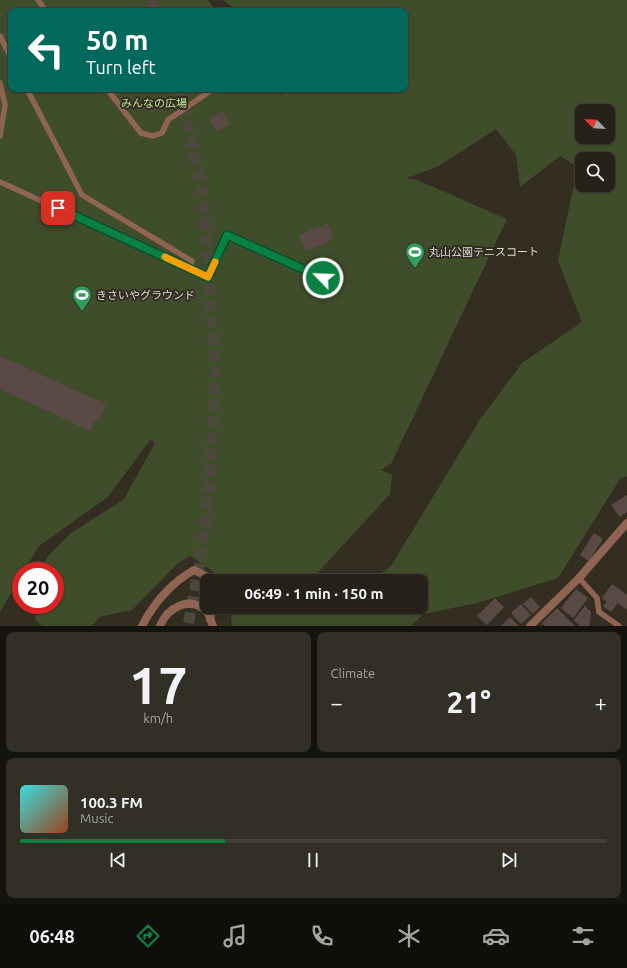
<!DOCTYPE html>
<html lang="en">
<head>
<meta charset="utf-8">
<style>
	body { margin:0; font-family:Ubuntu,"Noto Sans JP",sans-serif; background:#322f26; color:#f1f3f6; height:100vh; display:flex; flex-direction:column; font-size:15px; white-space:nowrap }
	* { box-sizing:border-box; margin:0 }
	p { font-size:13px; color:#a4a4a2 }
	.icon { flex:none; width:22px; height:22px; fill:none; stroke:currentColor; stroke-width:2; stroke-linecap:round; stroke-linejoin:round }
	.map { position:relative; height:626px; overflow:hidden }
	.details { display:flex; flex-direction:column; gap:6px; padding:6px; background:#15130e; flex:1 }
	.details>* { flex:none }
	.top-card { position:absolute; left:8px; top:8px; width:400px; height:84px; border-radius:8px; box-shadow:0 1px 3px #0004,0 0 0 1px #423f38; background:#00695c; color:#fff; overflow:hidden }
	.needle { width:26px; rotate:295deg }
	.fabs { position:absolute; left:575px; top:104px; display:grid; gap:8px }
	.fabs a { display:grid; place-items:center; width:40px; height:40px; border-radius:8px; background:#262219; box-shadow:0 1px 3px #0004,0 0 0 1px #423f38; font-size:20px }
	.speed { position:absolute; left:12px; top:562px; display:flex; gap:8px; font-size:20px; font-weight:700; text-align:center }
	.speed>* { display:grid; place-content:center; width:52px; height:52px; border-radius:50%; background:#262219; box-shadow:0 1px 3px #0004,0 0 0 1px #423f38; line-height:1 }
	.speed .limit { border:6px solid #d22; background:#fff; color:#111 }
	.pin { position:absolute; display:grid; place-items:center; width:34px; height:34px; color:#fff; margin:-17px; border-radius:8px; box-shadow:0 2px 6px #0006 }
	.me { position:absolute; width:44px; margin:-22px; rotate:294deg; stroke-linejoin:round; filter:drop-shadow(0 0 3px #0008) }
	.turn { display:flex; align-items:center; gap:14px; height:84px; padding:0 12px; font-size:18px }
	.turn .icon { width:52px; height:52px; stroke-width:2.5 }
	.turn b { display:block; font-size:28px; line-height:34px }
	.big { font-size:30px; font-weight:600; line-height:1.1 }
	.details .card { flex:1; display:flex; flex-direction:column; justify-content:center; gap:6px; min-width:0; padding:0 14px; border-radius:8px; background:#322f26 }
	.details .dial { align-items:center; gap:0 }
	.dial b { font-size:52px; line-height:1 }
	.song { display:flex; align-items:center; gap:12px }
	.cover { width:48px; height:48px; border-radius:6px; background:linear-gradient(135deg,hsl(180 70% 55%),hsl(20 70% 35%)) }
	.played { height:4px; border-radius:2px; background:linear-gradient(90deg,#0b8043 35%,#423f38 35%) }
	.keys { display:flex; justify-content:space-around; direction:ltr }
	.heat { display:flex; justify-content:space-between; align-items:center; font-size:22px; direction:ltr }
	.details .tiles { flex:1; display:grid; gap:6px; grid-template-columns:1fr 1fr }
	.card:last-child { grid-column:span 2 }
	.trip { position:absolute; left:200px; top:574px; width:228px; height:40px; border-radius:8px; background:#262219; box-shadow:0 1px 3px #0004,0 0 0 1px #423f38; font-weight:600; line-height:40px; text-align:center }
	.tab-bar { display:flex; height:64px; justify-content:space-around; align-items:center; background:#0f0e0a; color:#a4a4a2 }
	.tab-bar .icon { width:28px; height:28px }
	.tab-bar .on { color:#0b8043 }
	.tab-bar b { font-size:18px; color:#f1f3f6 }
	.map>svg:first-child { display:block }
	.green { fill:#404d2b; fill-rule:evenodd }
	.building { fill:#5a4a45 }
	.lines { fill:none; stroke-linecap:round; stroke-linejoin:round }
	.trunk-tunnel { stroke:#4c483c; stroke-width:11; stroke-dasharray:11 5.5; stroke-linecap:butt }
	.service { stroke:#8f6452; stroke-width:5.5 }
	.minor { stroke:#8f6452; stroke-width:8 }
	.route-casing { stroke:#07532c; stroke-width:10 }
	.route { stroke:#0b8043; stroke-width:7 }
	.slow { stroke:#f59e0b; stroke-width:7 }
	.labels { text-anchor:middle; dominant-baseline:central; stroke-width:4; stroke-linejoin:round; paint-order:stroke }
	.park-label { font-size:11px; fill:#c2e291; stroke:#332e21 }
	.poi-label { font-size:11px; fill:#dddad2; stroke:#332e21; text-anchor:start }
</style>
</head>
<body>
<div class="map">
<svg width="627" height="626" viewBox="0 0 627 626">
	<rect width="100%" height="100%" fill="#332e21"/>
	<path class="green" d="M0 0H208L216 11H11V89H277L282 96 280 89H405V11H238L223 0H627V476L620 479 558 578 477 603 423 614 411 626H232L230 607H329L332 612 339 607H421V581H371L391 566 479 421 522 363 582 322 558 261 572 193 580 168 560 156 520 187 516 155 496 129 437 167 407 178 417 180 507 219 391 464 381 470 392 475 390 494 312 579 313 581H226L225 575 221 577 190 556 177 564 132 610 99 617 92 626H42L35 619V605H55V571H40L48 556 70 534 124 499 155 443 150 440 108 497 39 546 24 571H21V576L0 612ZM582 111H608V137H582ZM582 159H608V185H582Z"/>
	<path class="building" d="M222 111 230 124 218 132 209 119Z
		M328 223 334 239 306 251 299 235Z
		M0 356 106 404 98 421 96 420 90 431 0 389Z
		M627 495V512L620 517 611 505Z
		M594 533 603 539 589 561 580 555Z
		M612 584 627 595V610L618 603 611 612 603 606 607 602 602 598Z
		M576 589 588 598 573 618 561 608Z
		M531 597 540 607 533 614 523 604Z
		M495 598 504 607 487 625 477 616Z
		M521 604 531 615 521 624 511 613Z
		M585 606 591 612 590 624 589 626H580L574 620Z
		M557 608 575 626H545L542 623Z
		M510 617 519 626H501Z"/>
	<g class="lines">
		<path class="trunk-tunnel" d="M151 0 155 11
			M180 89 203 194 215 370 210 478 202 550 188 626"/>
		<path class="service" d="M38 0 46 11
			M0 36 11 58
			M0 83 5 105 0 136
			M27 89 82 195 192 261 189 268
			M107 89 141 133 153 136 162 133 168 120 213 89
			M0 182 208 277 227 235 323 278
			M579 578 597 598 599 612 619 626"/>
		<path class="minor" d="M210 619 213 607
			M142 626C153 604 172 582 194 570L206 576 209 581
			M160 626C167 608 190 595 206 611 210 615 211 622 213 626
			M530 626 579 578 627 523"/>
	</g>
	<g class="lines">
		<g class="route-casing">
			<path id="route" d="M58 208 208 277 227 235 323 278"/>
		</g>
		<use href="#route" class="route"/>
		<path class="slow" d="M165 257 208 277 215 262"/>
	</g>
	<defs>
		<g id="stadium-pin" transform="scale(1)"><path d="M0 17L-7.5 6A9.5 9.5 0 1 1 7.5 6Z" fill="#2e9e5b" stroke="#332e21"/><path d="M0-5a6.5 5 0 1 0 0 10a6.5 5 0 1 0 0-10ZM-3.5-1.8h7v3.6h-7Z" fill="#fff"/></g>
	</defs>
	<g fill-rule="evenodd">
		<use href="#stadium-pin" x="415" y="252"/>
		<use href="#stadium-pin" x="82" y="295"/>
	</g>
	<g class="labels">
		<g class="park-label">
			<text x="154" y="103">みんなの広場</text>
		</g>
		<g class="poi-label">
			<text x="429" y="252">丸山公園テニスコート</text>
			<text x="96" y="295">きさいやグラウンド</text>
		</g>
	</g>
</svg>
<div class="fabs">
<a><svg class="needle" viewBox="-14 -14 28 28"><path d="M0-13l5 13h-10z" fill="#e53935"/><path d="M0 13l5-13h-10z" fill="#a4a4a2"/></svg></a>
<a><svg class="icon" aria-label="search" viewBox="0 0 24 24"><circle cx="10" cy="10" r="6"/><path d="M15 15l6 6"/></svg></a>
</div>
<div class="speed"><div class="limit">20</div></div>
<div class="pin" style="left:58px;top:208px;background:#d93025"><svg class="icon" aria-label="arrive" viewBox="0 0 24 24"><path d="M6 21V4h12l-3 4 3 4H6"/></svg></div>
<svg class="me" style="left:323px;top:278px" viewBox="-20 -20 40 40"><circle r="17" fill="#0b8043" stroke="#fff" stroke-width="3"/><path d="M0-11L8 9 0 5-8 9z" fill="#fff"/></svg>
<div class="trip">06:49 · 1 min · 150 m</div>
<div class="top-card">
<div class="turn"><svg class="icon" aria-label="left" viewBox="0 0 24 24"><path d="M17 20v-9H6M10 6l-5 5 5 5"/></svg><div><b>50 m</b>Turn left</div></div>
</div>
</div>
<section class="details">
<div class="tiles">
<div class="card dial"><b>17</b><p>km/h</p></div>
<div class="card"><p>Climate</p>
<div class="heat"><a>−</a><b class="big">21°</b><a>+</a></div>
</div>
<div class="card">
<div class="song"><i class="cover"></i><div><b>100.3 FM</b><p>Music</p></div></div>
<div class="played"></div>
<div class="keys"><svg class="icon" aria-label="previous" viewBox="0 0 24 24"><path d="M18 5L8 12l10 7zM5 5v14"/></svg><svg class="icon" aria-label="pause" viewBox="0 0 24 24"><path d="M8 5v14M16 5v14"/></svg><svg class="icon" aria-label="next" viewBox="0 0 24 24"><path d="M6 5l10 7-10 7zM19 5v14"/></svg></div>
</div>
</div>
</section>
<nav class="tab-bar">
<b>06:48</b>
<svg class="icon on" aria-label="directions" viewBox="0 0 24 24"><path d="M12 3l9 9-9 9-9-9zM9 14v-3h6M13 9l2 2-2 2"/></svg>
<svg class="icon" aria-label="music" viewBox="0 0 24 24"><path d="M9 18V5l10-2v13"/><circle cx="6" cy="18" r="3"/><circle cx="16" cy="16" r="3"/></svg>
<svg class="icon" aria-label="phone" viewBox="0 0 24 24"><path d="M5 4h4l2 5-3 2q2 4 5 5l2-3 5 2v4C11 20 4 13 5 4z"/></svg>
<svg class="icon" aria-label="climate" viewBox="0 0 24 24"><path d="M12 3v18M4 7l16 10M4 17L20 7"/></svg>
<svg class="icon" aria-label="car" viewBox="0 0 24 24"><path d="M5 17H2v-5l4-1 3-4h7l3 4 3 1v5h-3M9 17h6M6 11h13"/><circle cx="7" cy="17" r="2"/><circle cx="17" cy="17" r="2"/></svg>
<svg class="icon" aria-label="filters" viewBox="0 0 24 24"><path d="M4 7h16M4 17h16"/><circle cx="9" cy="7" r="2"/><circle cx="15" cy="17" r="2"/></svg>
</nav>
</body>
</html>
